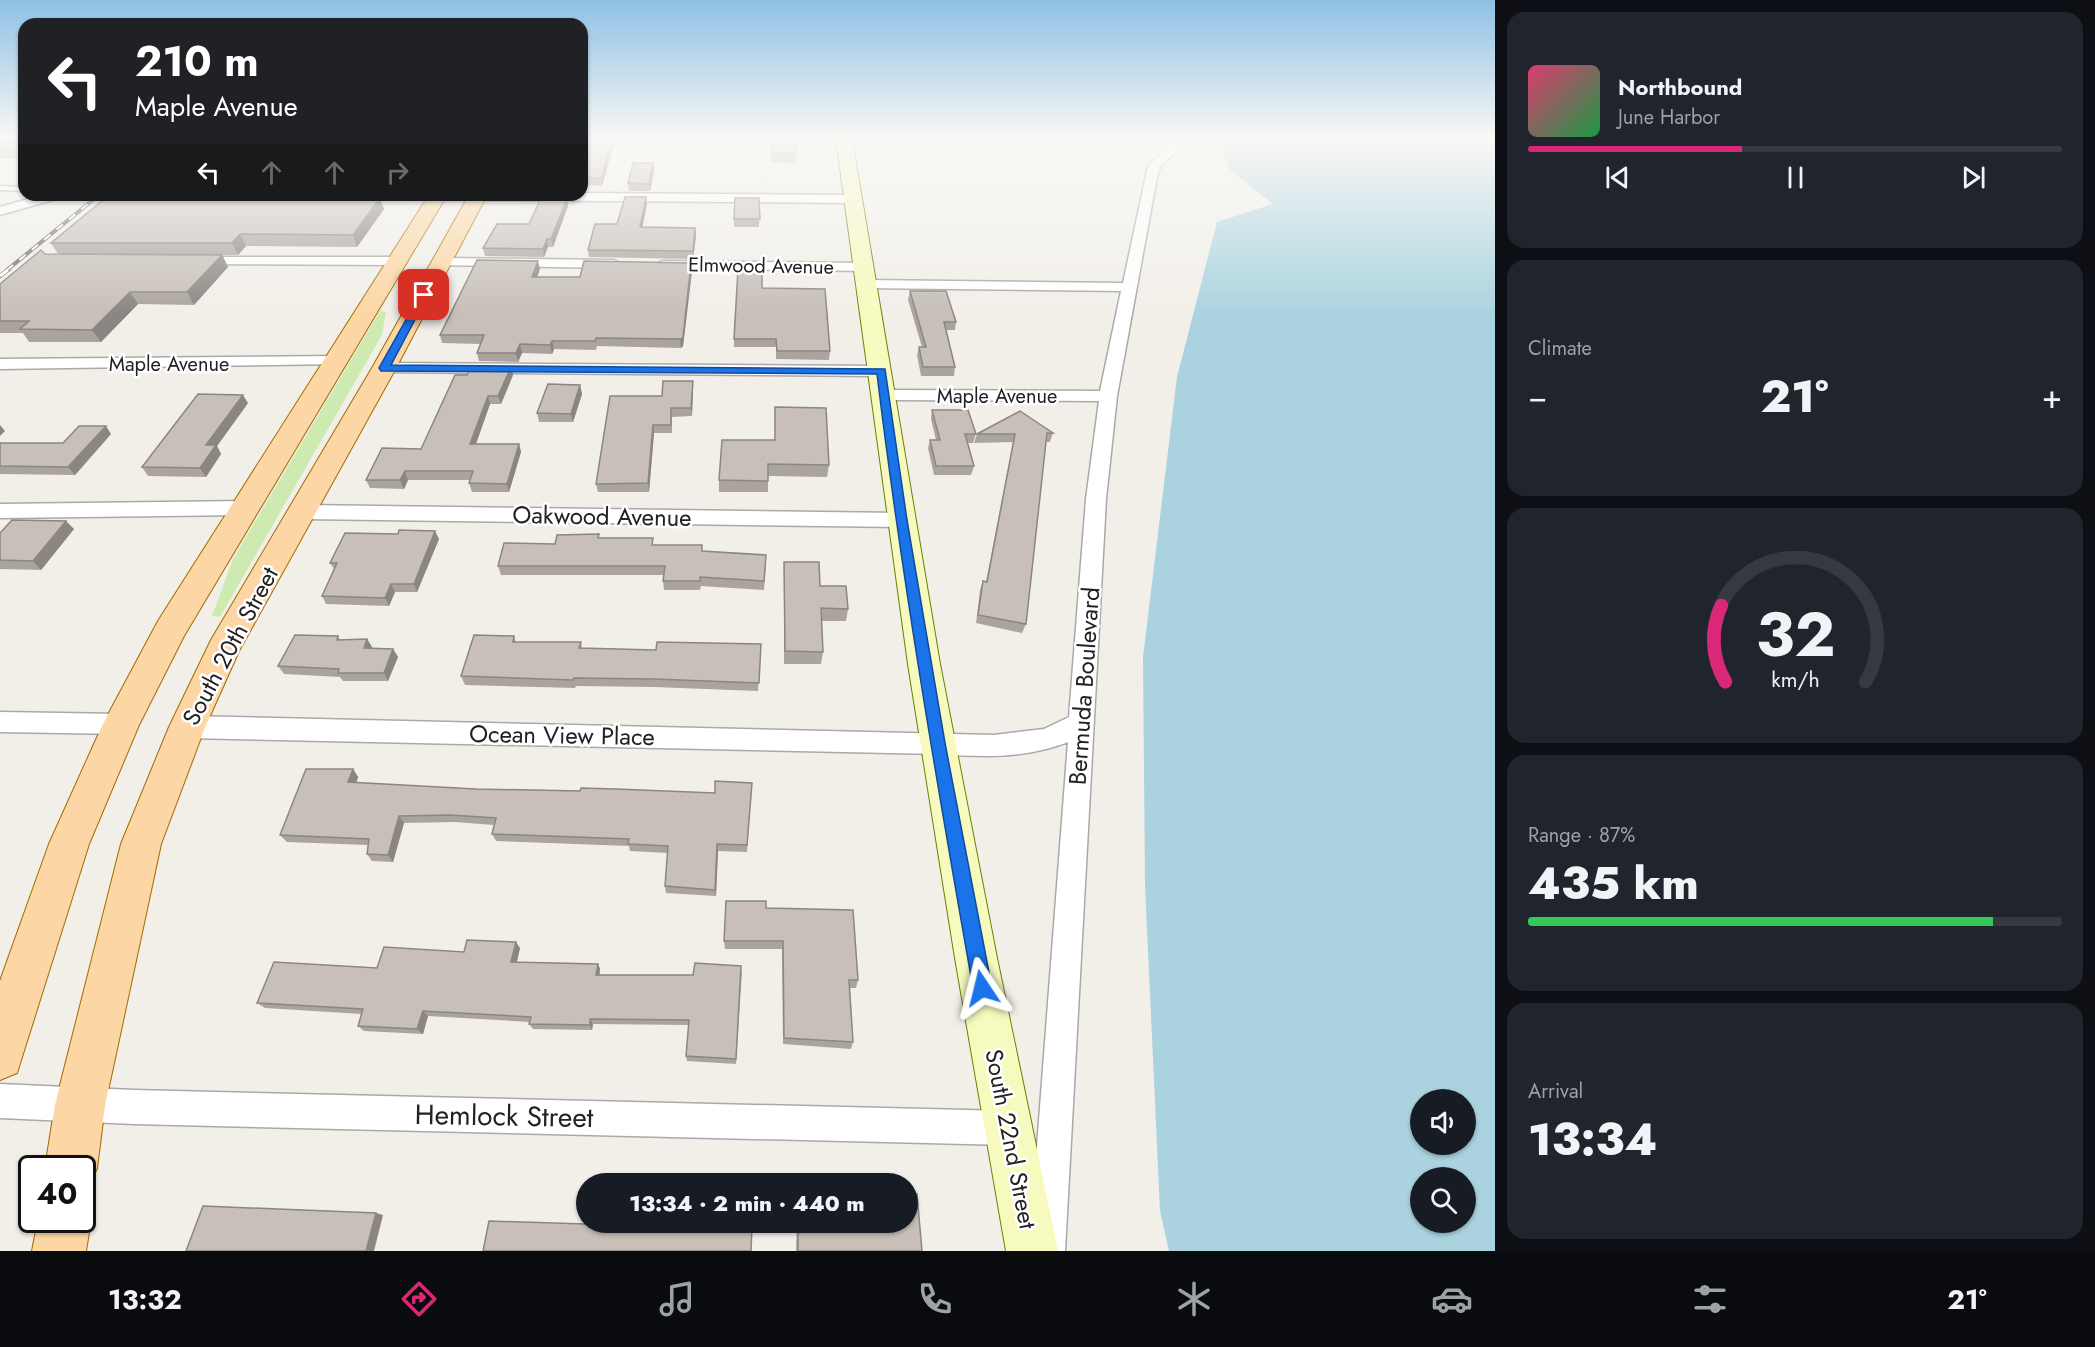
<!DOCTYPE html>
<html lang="en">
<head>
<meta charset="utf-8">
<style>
	body { margin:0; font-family:Jost,sans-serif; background:#20242c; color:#f1f3f6; height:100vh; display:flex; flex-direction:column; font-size:22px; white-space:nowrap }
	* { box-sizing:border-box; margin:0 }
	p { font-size:20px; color:#9ea1a6 }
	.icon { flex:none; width:33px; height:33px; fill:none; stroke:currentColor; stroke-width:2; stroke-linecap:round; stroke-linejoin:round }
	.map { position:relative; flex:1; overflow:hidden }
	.side { display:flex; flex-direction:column; gap:12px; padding:12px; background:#0d0f14; width:600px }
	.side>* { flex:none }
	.top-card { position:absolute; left:18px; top:18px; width:570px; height:183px; border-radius:18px; box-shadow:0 2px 4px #0004; background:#202124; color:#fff; overflow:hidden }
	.controls { position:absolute; left:1410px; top:1089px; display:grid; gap:12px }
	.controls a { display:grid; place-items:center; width:66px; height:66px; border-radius:50%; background:#171b24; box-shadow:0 2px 4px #0004; font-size:30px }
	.speed { position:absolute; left:18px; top:1155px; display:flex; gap:12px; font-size:30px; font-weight:700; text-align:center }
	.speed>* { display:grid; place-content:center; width:78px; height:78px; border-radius:50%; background:#171b24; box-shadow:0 2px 4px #0004; line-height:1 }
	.speed .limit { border:3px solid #111; border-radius:9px; background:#fff; color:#111 }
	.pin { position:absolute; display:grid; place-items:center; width:51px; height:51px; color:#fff; margin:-26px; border-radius:12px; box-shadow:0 3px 9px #0006 }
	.me { position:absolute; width:66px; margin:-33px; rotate:350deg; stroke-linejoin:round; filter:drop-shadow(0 0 4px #0008) }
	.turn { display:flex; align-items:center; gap:21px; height:126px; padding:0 18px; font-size:27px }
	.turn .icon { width:78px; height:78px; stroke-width:2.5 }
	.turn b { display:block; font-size:42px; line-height:51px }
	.lanes { display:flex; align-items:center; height:57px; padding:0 18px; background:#0003; justify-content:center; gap:30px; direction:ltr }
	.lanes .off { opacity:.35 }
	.big { font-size:45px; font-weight:800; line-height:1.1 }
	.side .widget { flex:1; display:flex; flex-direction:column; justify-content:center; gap:9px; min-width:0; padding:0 21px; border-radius:18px; background:#20242c }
	.side .dial { align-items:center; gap:0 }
	.dial svg { height:156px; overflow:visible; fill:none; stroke:#363941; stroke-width:7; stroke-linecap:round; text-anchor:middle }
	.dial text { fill:#f1f3f6; stroke:none }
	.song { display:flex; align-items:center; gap:18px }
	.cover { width:72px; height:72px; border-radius:9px; background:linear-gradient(135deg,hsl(340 70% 55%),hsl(140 70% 35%)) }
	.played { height:6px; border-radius:3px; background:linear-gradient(90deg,#db2777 40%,#363941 40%) }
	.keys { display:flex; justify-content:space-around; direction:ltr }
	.heat { display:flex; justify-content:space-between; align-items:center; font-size:33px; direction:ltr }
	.charge { height:9px; border-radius:4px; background:linear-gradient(90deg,#34c759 87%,#363941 0) }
	.trip { position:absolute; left:576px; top:1173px; width:342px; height:60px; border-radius:30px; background:#171b24; box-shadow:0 2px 4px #0004; font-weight:800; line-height:60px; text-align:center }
	.tab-bar { display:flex; height:96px; justify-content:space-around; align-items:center; background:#090b0e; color:#9ea1a6 }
	.tab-bar .icon { width:42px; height:42px }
	.tab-bar .current { color:#db2777 }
	.tab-bar b { font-size:27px; color:#f1f3f6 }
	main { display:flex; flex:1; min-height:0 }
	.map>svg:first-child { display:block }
	.grass { fill:#cdebb0 }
	.water { fill:#aad3df; fill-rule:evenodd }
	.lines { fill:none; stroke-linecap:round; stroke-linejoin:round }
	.lane-casing { stroke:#a9a9a9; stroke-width:3 }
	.street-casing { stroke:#a9a9a9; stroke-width:3 }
	.secondary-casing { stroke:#707d05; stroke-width:2 }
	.primary-casing { stroke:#a06b00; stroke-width:2 }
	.lane { fill:#fff; fill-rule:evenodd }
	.street { fill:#fff; fill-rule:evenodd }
	.secondary { fill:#f7fabf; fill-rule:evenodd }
	.primary { fill:#fcd6a4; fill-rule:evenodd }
	.rail-far1-casing { stroke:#707070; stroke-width:4 }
	.rail-casing { stroke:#707070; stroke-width:4.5 }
	.rail-far1 { stroke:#fff; stroke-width:2; stroke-dasharray:8; stroke-linecap:butt }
	.rail { stroke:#fff; stroke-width:3; stroke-dasharray:10; stroke-linecap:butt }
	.wall { fill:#aba49e }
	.shaded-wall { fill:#8b8681 }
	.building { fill:#c7bfb8; stroke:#8b8681; stroke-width:1.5 }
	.route { fill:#1a73e8; stroke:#114b97; stroke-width:1.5 }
	.labels { text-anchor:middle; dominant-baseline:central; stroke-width:5; stroke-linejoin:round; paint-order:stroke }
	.far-street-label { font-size:20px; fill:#222; stroke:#fff }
	.street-label { font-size:24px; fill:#222; stroke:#fff }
	.near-street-label { font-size:28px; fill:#222; stroke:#fff }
</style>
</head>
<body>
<main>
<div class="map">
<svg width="1495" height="1251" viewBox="0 0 1495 1251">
	<rect width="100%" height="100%" fill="#f2efe9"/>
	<path class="grass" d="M380 311 386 312 382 335 220 617 212 616 233 559Z"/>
	<path class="water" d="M1224 139H1495V1251H1169L1160 1211 1145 885 1143 657 1177 377 1217 222 1273 204 1229 169 1220 143ZM1420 1100H1466V1144H1420ZM1420 1178H1466V1222H1420Z"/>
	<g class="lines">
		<g class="lane-casing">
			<path id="lane" d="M0 186 24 187V191L0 190Z"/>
		</g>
		<g class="street-casing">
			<path id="street" d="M1177 139H1190L1160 167 1157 177 1117 396 1106 499 1065 1251H1029L1068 742C1024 759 983 757 937 754L187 738 178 734 175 727 178 720 187 716 994 735 1044 729 1069 717 1086 499 1099 401 885 400 879 399 876 395 879 391 885 390 1100 391 1121 291 865 288 858 284 865 280 1123 283 1148 166Z
				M582 193 852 195 858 199 852 203 346 199 340 195H582Z
				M42 195H62L60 198 0 215V207Z
				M194 257H398L405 261 398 265 189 264 187 261 189 258Z
				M442 258 614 260 621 264 614 268 437 265 435 262Z
				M662 261 864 263 871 267 864 271 657 268 655 265Z
				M338 356 344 358 346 361 344 364 0 369V359Z
				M384 363 881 366 889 371 881 376 378 372 376 368 378 364Z
				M245 501 252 503 255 508 252 513 245 515 0 518V504Z
				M303 505 901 513 908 515 911 520 908 525 901 527 303 519 296 517 293 512 296 507Z
				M0 712 121 714 130 717 133 724 130 731 121 734 0 732Z
				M0 1084 134 1090 1008 1111 1020 1116 1025 1128 1020 1140 1008 1145 134 1124 0 1118Z"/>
		</g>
		<g class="secondary-casing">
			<path id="secondary" d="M836 139H852L940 664 997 958 1058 1251H1006L955 958 908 664Z"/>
		</g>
		<g class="primary-casing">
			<path id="primary" d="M429 195H447L184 636 139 725 89 844 17 1073 0 1080V981L49 844 103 724 158 621Z
				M469 195H487L396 368 239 651 205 727 161 844 105 1105 97 1168 89 1186 82 1189V1168H45L55 1105 121 844 169 727 211 640 372 368Z
				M83 1201 91 1220 86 1251H32L38 1220H82Z"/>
		</g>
		<use href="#lane" class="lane"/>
		<use href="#street" class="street"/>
		<use href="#secondary" class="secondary"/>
		<use href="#primary" class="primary"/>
		<g class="rail-far1-casing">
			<path id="rail-far1" d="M7 270 99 195"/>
		</g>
		<g class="rail-casing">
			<path id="rail" d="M0 276 9 269"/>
		</g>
		<use href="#rail-far1" class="rail-far1"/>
		<use href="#rail" class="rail"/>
	</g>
	<path class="wall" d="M0 139H24V158H0Z
		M615 139 602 186 582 185V171Z
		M796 139 795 163 770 162 771 153Z
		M653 163 654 171 650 191H629L628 183Z
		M240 197 378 198 384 209 357 247 246 246 238 255H216H222L228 267 194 305 138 304 101 342H29L23 333H0V284L45 254H58L51 243Z
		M567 198 568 206 553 247H548L544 257 485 256 483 248 529 224Z
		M759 198V227H734V219Z
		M647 204 642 227 695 228 696 236 693 259 589 257 588 250 617 224Z
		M540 269 537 277H580L692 271 683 346 681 348 597 346 596 350 554 349 552 354 522 353 518 362 479 361 477 353 481 344 442 343 440 335Z
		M762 288 830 351 829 360 776 359V347H734V339Z
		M910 291 956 322 955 330H946L955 367 954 376H921L917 355 919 347H922L908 300Z
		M513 375 501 404H490L476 444H519L521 452 509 492H472L469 483 470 480H408L404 489 370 488 366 480 421 449Z
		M580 385 582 394 573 422H539L537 413Z
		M693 389 692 416 672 417V433H654L649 492H598L596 484 662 396Z
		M248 403 217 446 221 454 206 477 148 476 142 467Z
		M932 410 976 434 973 443H967L974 466 971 475H934L928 448 930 440H936L931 419Z
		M1053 433 1050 442H1046L1026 624 1022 633 976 623 980 590 983 581 986 582 1013 442 974 443 977 434Z
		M111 434 75 475 0 474V443H63Z
		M722 440 829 465 827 477 768 476V492H719V480Z
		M74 529 41 570 0 569V533Z
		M600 538 653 545H702V551L766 563 764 590 701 586 700 590H664L663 581 664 575H501L498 566 555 544Z
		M439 539 417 592H395L389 606 326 604 322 596 334 569 330 563Z
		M784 562 820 586 848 609 846 621H821L823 652 821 664H784Z
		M338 636 340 640 367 639 372 647 371 648 393 649 398 657 388 681H343L340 677 284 674 278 666Z
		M514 636 516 642H581L582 648 656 650 761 644 758 691 654 687 576 686 575 688 465 685 461 676Z
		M353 769 358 777 356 783 476 789 715 793 752 783 747 852 718 851 716 896 666 893 665 886 668 853 630 851 629 846 496 841 492 834 494 825 455 822 404 823 393 862 372 861 367 854 368 845 287 842 280 835Z
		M766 908 858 980 856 988H850L853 1042 851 1049 783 1044 782 949H725L724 941Z
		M520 948 517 962 598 964 600 969 599 975H693L742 971 736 1064 687 1061 686 1056 689 1025 593 1024 592 1030 533 1029 529 1024 530 1022 428 1016 423 1034 364 1031 358 1026 362 1014 265 1008 257 1003 377 968 464 952Z
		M797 1222H908L922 1251H796Z"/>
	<path class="shaded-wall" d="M612 139H615L602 186V178Z
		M653 163 654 171 650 191 649 184Z
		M372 195H377L378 200 380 198 384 209 357 247 353 235Z
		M646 197 647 204 641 235 640 227Z
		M567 198 568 206 553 247 551 239Z
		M695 228 696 236 693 259V251Z
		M240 234 246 246 238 255 232 243Z
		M547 239 548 247 544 257 543 249Z
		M222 255 228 267 194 305 187 292Z
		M538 261 540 269 534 285 532 277Z
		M691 263 692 271 683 346 681 348 680 339Z
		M130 292 138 304 101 342 92 330Z
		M552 341 554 349 552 354 550 345Z
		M520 344 522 353 518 362 516 353Z
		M511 367 513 375 501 404 498 396Z
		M693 381V389L692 416 691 408Z
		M580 385 582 394 573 422 571 414Z
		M243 395 248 403 217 446 221 454 206 477 200 468 206 445Z
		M488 396 490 404 473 452 470 444Z
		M0 425 5 431 0 436Z
		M653 425 654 433 649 492 648 483Z
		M106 426 111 434 75 475 68 467Z
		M519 444 521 452 509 492 507 484Z
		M405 471 408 480 404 489 400 480Z
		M66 521 74 529 41 570 33 561Z
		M435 531 439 539 417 592 414 584Z
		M391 584 395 592 389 606 385 598Z
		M367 639 372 647 368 657 364 648Z
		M393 649 398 657 388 681 384 673Z
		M353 769 358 777 354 790 348 782Z
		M399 816 404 823 393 862 388 855Z
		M717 844 718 851 716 896 715 890Z
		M516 942 520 948 515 968 511 962Z
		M598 964 600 969 599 980 596 975Z
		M423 1011 428 1016 423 1034 417 1029Z
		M590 1019 593 1024 592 1030 590 1025Z
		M376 1213 383 1215 374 1251H366Z"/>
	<path class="building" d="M0 139H24V143H0Z
		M593 139H612L602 178H582V171Z
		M772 139H796L795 154 771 153Z
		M633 163H653L649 184 628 183Z
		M241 195H372L370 198H380L353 235 240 234 232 243H51L108 196 240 197Z
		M625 197H646L640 227 695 228 693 251 588 250 595 224H617Z
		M541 198H567L551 239H547L543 249 483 248 497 224H529Z
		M735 198H759L760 219H734Z
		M41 250 45 254 222 255 187 292H130L92 330 20 329 29 321H0V284Z
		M477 260 538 261 532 277H580L584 261 691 263 683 338 680 339 596 338 595 341H552L550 345 520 344 516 353H477L484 335H440Z
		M738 269H762V288L825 289 830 351H777L776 339H734Z
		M910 291H946L956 322H944L955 367H923L919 347H926Z
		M471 367H511L498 396H488L470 444H519L507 484 469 483 473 471H405L400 480H366L382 448 421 449 455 375H467Z
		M663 381H693L691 408H671V425H653L648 483 596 484 610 396H662Z
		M548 384 580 385 571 414 537 413Z
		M198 394 243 395 206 445H216L200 468 142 467Z
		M775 407 826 408 829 465 768 464V481L719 480 722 440H775Z
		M932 410H968L976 434H965L974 466H936L930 440H940Z
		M1020 411 1053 433H1047L1026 624 978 615 983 581 987 582 1015 434H977Z
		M79 426H106L68 467 0 466V443H63Z
		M12 520 66 521 33 561 0 560V533Z
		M399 530 435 531 414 584H391L385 598 322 596 337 563H330L345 533 398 534Z
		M599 534 598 538H653L652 545H702V551L766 555 764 581 700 577V581H663L665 566H498L504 543 555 544 557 535Z
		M784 562H819L820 586H846L848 609 821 608 823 652 785 651Z
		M295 635 338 636 337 640 367 639 364 648 393 649 384 673H338L339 669 278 666Z
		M474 635 514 636 513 642H581L579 648 656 650 657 642 761 644 759 683 653 679 574 678 573 680 461 676Z
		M306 769H353L348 782 476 789 580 791 581 788 616 789 715 793V781L752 783 747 845 717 844 715 890 665 886 668 846 628 844 629 839 492 834 496 818 450 815 399 816 388 855 367 854 369 839 280 835Z
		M726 901H766V908L853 910 858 980H849L853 1042 784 1038 783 941H724Z
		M467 940 516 942 511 962 598 964 596 975H693L695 963 741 966 736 1059 686 1056 689 1020 590 1019V1025L529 1024 531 1017 423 1011 417 1029 358 1026 363 1009 257 1003 274 962 377 968 384 947 464 952Z
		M908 1194H917L922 1251H798V1222H908Z
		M203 1206 376 1213 366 1251H186Z
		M489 1221 585 1224 586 1221V1222H610L683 1227V1222H686L752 1227 751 1251H483Z"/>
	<linearGradient id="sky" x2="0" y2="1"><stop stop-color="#8fc0e4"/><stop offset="0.44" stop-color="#f9f8f5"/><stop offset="1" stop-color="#f9f8f5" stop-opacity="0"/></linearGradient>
	<rect width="1495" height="314" fill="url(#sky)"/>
	<path class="route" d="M421 293 428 295 391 365 885 369 907 520 945 743 992 988 989 995 982 997 976 995 973 988C937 784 902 580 877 374L381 371 379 368Z"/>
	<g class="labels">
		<g class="far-street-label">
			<text transform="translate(761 266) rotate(1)">Elmwood Avenue</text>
			<text x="169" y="364">Maple Avenue</text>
			<text x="997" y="396">Maple Avenue</text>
		</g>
		<g class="street-label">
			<text transform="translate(602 516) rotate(1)">Oakwood Avenue</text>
			<text transform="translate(230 646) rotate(-62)">South 20th Street</text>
			<text transform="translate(1084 686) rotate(-86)">Bermuda Boulevard</text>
			<text transform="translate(562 735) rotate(1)">Ocean View Place</text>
			<text transform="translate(1011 1139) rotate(79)">South 22nd Street</text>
		</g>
		<g class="near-street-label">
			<text transform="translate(504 1116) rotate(1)">Hemlock Street</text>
		</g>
	</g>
</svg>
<div class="controls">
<a><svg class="icon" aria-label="sound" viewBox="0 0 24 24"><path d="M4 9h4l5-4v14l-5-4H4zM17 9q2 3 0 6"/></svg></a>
<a><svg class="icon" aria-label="search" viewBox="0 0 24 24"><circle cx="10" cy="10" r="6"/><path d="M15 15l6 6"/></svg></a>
</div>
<div class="speed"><div class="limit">40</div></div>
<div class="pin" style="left:424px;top:295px;background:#d93025"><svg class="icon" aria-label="arrive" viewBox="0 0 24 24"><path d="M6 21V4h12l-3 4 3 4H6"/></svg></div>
<svg class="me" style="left:982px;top:988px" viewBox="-20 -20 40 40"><path d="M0-17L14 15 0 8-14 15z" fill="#1a73e8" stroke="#fff" stroke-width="4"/></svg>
<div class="trip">13:34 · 2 min · 440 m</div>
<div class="top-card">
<div class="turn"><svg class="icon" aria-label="left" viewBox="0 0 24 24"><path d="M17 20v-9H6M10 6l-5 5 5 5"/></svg><div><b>210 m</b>Maple Avenue</div></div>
<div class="lanes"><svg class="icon" aria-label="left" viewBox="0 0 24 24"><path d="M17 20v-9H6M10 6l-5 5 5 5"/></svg><svg class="icon off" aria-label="ahead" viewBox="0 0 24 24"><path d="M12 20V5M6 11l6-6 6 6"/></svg><svg class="icon off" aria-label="ahead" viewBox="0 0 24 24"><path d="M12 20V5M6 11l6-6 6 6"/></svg><svg class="icon off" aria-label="right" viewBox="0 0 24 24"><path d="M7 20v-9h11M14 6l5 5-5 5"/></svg></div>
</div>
</div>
<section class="side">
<div class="widget">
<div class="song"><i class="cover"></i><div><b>Northbound</b><p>June Harbor</p></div></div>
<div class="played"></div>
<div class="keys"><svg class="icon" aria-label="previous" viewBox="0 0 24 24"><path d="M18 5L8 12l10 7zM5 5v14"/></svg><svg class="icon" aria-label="pause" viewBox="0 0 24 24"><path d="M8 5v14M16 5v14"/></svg><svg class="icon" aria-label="next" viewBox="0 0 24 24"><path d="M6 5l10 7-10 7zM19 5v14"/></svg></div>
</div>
<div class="widget"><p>Climate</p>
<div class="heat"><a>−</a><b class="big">21°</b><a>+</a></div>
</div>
<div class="widget dial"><svg viewBox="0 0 100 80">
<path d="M14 69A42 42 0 1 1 86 69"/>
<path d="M14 69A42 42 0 0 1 12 30" stroke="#db2777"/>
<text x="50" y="56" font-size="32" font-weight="700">32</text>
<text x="50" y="72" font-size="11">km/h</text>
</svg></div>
<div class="widget"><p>Range · 87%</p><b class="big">435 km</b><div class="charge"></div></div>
<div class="widget"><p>Arrival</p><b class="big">13:34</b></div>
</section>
</main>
<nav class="tab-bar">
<b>13:32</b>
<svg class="icon current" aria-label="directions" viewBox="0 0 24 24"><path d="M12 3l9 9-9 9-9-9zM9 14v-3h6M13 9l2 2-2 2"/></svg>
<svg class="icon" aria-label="music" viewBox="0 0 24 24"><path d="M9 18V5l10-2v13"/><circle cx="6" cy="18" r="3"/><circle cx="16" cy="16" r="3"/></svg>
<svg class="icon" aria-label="phone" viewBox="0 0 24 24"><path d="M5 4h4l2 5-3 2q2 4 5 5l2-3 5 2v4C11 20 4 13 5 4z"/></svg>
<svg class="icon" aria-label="climate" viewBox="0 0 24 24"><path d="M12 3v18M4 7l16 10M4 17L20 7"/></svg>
<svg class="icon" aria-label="car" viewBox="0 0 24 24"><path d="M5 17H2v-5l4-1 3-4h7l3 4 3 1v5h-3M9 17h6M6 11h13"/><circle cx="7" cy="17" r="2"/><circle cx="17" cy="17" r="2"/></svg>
<svg class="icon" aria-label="filters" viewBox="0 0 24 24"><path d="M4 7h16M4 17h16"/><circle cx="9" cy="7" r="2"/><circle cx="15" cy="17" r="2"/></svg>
<b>21°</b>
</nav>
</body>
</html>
